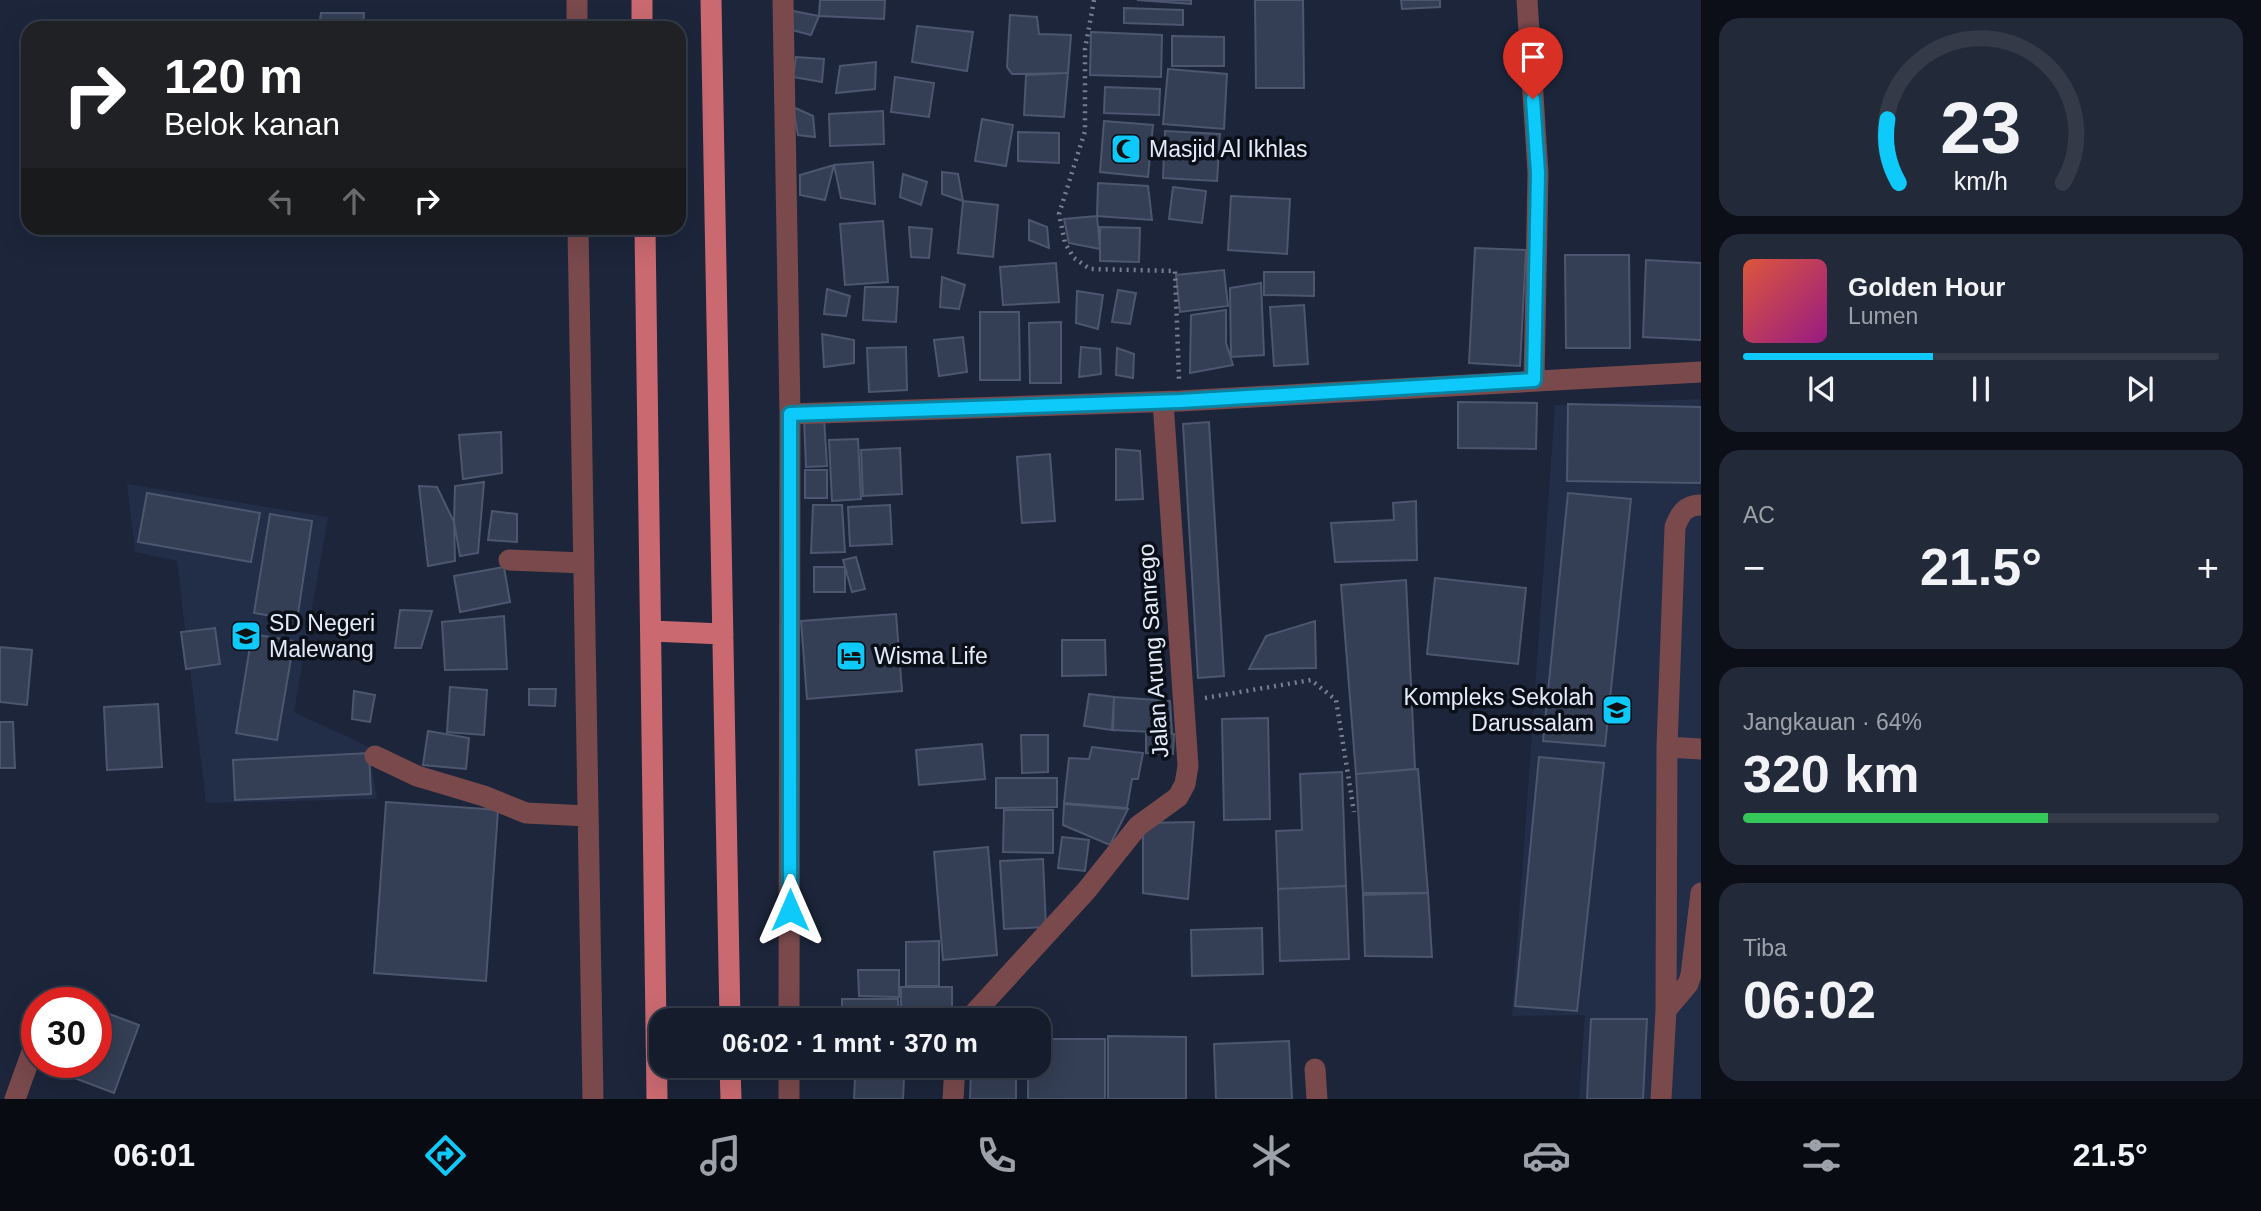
<!DOCTYPE html>
<html lang="id">
<head>
<meta charset="utf-8">
<style>
	body { margin:0; font-family:Helvetica,sans-serif; background:#222938; color:#f1f3f6; height:100vh; display:flex; flex-direction:column; font-size:26px; white-space:nowrap }
	* { box-sizing:border-box; margin:0 }
	p { font-size:23px; color:#9da1a9 }
	.icon { flex:none; width:38px; height:38px; fill:none; stroke:currentColor; stroke-width:2; stroke-linecap:round; stroke-linejoin:round }
	.map { position:relative; flex:1; overflow:hidden }
	.panel { display:flex; flex-direction:column; gap:18px; padding:18px; background:#0c0f18; width:560px }
	.panel>* { flex:none }
	.top-card { position:absolute; left:21px; top:21px; width:665px; height:214px; border-radius:21px; box-shadow:0 7px 28px #0002,0 0 0 2px #343a48; background:#202124; color:#fff; overflow:hidden }
	.speed { position:absolute; left:21px; top:987px; display:flex; gap:14px; font-size:35px; font-weight:700; text-align:center }
	.speed>* { display:grid; place-content:center; width:91px; height:91px; border-radius:50%; background:#151c2c; box-shadow:0 7px 28px #0002,0 0 0 2px #343a48; line-height:1 }
	.speed .limit { border:10px solid #d22; background:#fff; color:#111 }
	.pin { position:absolute; display:grid; place-items:center; width:60px; height:60px; color:#fff; margin:-72px -30px; border-radius:50% 50% 50% 0; rotate:-45deg; box-shadow:0 0 7px #0007 }
	.pin .icon { rotate:45deg }
	.me { position:absolute; width:77px; margin:-38px; rotate:0deg; stroke-linejoin:round; filter:drop-shadow(0 0 5px #0008) }
	.turn { display:flex; align-items:center; gap:24px; height:147px; padding:0 28px; font-size:32px }
	.turn .icon { width:91px; height:91px; stroke-width:2.5 }
	.turn b { display:block; font-size:49px; line-height:60px }
	.lanes { display:flex; align-items:center; height:66px; padding:0 28px; background:#0003; justify-content:center; gap:35px; direction:ltr }
	.lanes .off { opacity:.35 }
	.big { font-size:52px; font-weight:700; line-height:1.1 }
	.panel .widget { flex:1; display:flex; flex-direction:column; justify-content:center; gap:10px; min-width:0; padding:0 24px; border-radius:21px; background:#222938 }
	.panel .dial { align-items:center; gap:0 }
	.dial svg { height:182px; overflow:visible; fill:none; stroke:#343a48; stroke-width:7; stroke-linecap:round; text-anchor:middle }
	.dial text { fill:#f1f3f6; stroke:none }
	.song { display:flex; align-items:center; gap:21px }
	.cover { width:84px; height:84px; border-radius:10px; background:linear-gradient(135deg,hsl(10 70% 55%),hsl(310 70% 35%)) }
	.played { height:7px; border-radius:4px; background:linear-gradient(90deg,#0dcafa 40%,#343a48 40%) }
	.keys { display:flex; justify-content:space-around; direction:ltr }
	.heat { display:flex; justify-content:space-between; align-items:center; font-size:38px; direction:ltr }
	.charge { height:10px; border-radius:5px; background:linear-gradient(90deg,#34c759 64%,#343a48 0) }
	.trip { position:absolute; left:649px; top:1008px; width:402px; height:70px; border-radius:21px; background:#151c2c; box-shadow:0 7px 28px #0002,0 0 0 2px #343a48; font-weight:700; line-height:70px; text-align:center }
	.tab-bar { display:flex; height:112px; justify-content:space-around; align-items:center; background:#080b12; color:#9da1a9 }
	.tab-bar .icon { width:49px; height:49px }
	.tab-bar .active { color:#0dcafa }
	.tab-bar b { font-size:32px; color:#f1f3f6 }
	main { display:flex; flex:1; min-height:0 }
	.map>svg:first-child { display:block }
	.built { fill:#222d48 }
	.building { fill:#343e54; stroke:#4c576f; stroke-width:2 }
	.lines { fill:none; stroke-linecap:round; stroke-linejoin:round }
	.path { stroke:#777f92; stroke-width:4.5; stroke-dasharray:2 5; stroke-linecap:butt }
	.minor { stroke:#79494c; stroke-width:21 }
	.major { stroke:#ca6970; stroke-width:21 }
	.route-casing { stroke:#0883a2; stroke-width:18 }
	.route { stroke:#0dcafa; stroke-width:12 }
	.labels { text-anchor:middle; dominant-baseline:central; stroke-width:7; stroke-linejoin:round; paint-order:stroke }
	.poi-label { font-size:23px; fill:#e4ebfa; stroke:#0b0f18; text-anchor:start }
	.street-label { font-size:23px; fill:#e4ebfa; stroke:#0b0f18 }
</style>
</head>
<body>
<main>
<div class="map">
<svg width="1701" height="1099" viewBox="0 0 1701 1099">
	<rect width="100%" height="100%" fill="#1c253a"/>
	<path class="built" d="M1701 399V1099H1579L1585 1015 1512 1016 1555 405Z
		M127 484 328 517 294 712 369 747 377 799 206 803 177 561 135 552Z"/>
	<path class="building" d="M820 0H885L884 19 819 16Z
		M1137 0H1191V4Z
		M1255 0H1303L1304 88H1256Z
		M1401 0H1440V7L1402 9Z
		M1124 8 1183 10V25L1124 23Z
		M788 10 819 16 811 35 788 29Z
		M321 13H364L363 28H319Z
		M1010 15 1037 17 1039 34 1071 35 1068 73 1012 74 1007 67Z
		M917 26 973 32 967 71 912 62Z
		M1091 32 1162 35 1161 77 1090 75Z
		M1172 36 1224 37V66H1172Z
		M796 57 824 59 822 82 793 77Z
		M876 62 875 89 836 93 840 66Z
		M1168 69 1227 74 1224 129 1163 124Z
		M1068 73 1064 117 1024 115 1026 75Z
		M895 77 934 83 929 117 891 112Z
		M1105 87 1160 89 1159 115 1104 113Z
		M793 107 813 116 815 137 798 135Z
		M883 111 884 144 830 146 829 114Z
		M982 119 1013 125 1006 166 975 161Z
		M1104 121 1153 125 1148 177 1100 172Z
		M1165 131 1220 134 1217 181 1163 178Z
		M1018 132 1059 133V163L1018 161Z
		M873 162 875 204 841 198 834 165Z
		M834 165 825 200 800 195V175Z
		M942 172 958 174 963 201 942 194Z
		M903 174 927 182 921 205 900 197Z
		M1098 183 1148 186 1152 220 1097 216Z
		M1173 187 1206 191 1202 223 1169 219Z
		M1231 196 1290 199 1287 254 1228 250Z
		M963 201 998 205 993 257 958 253Z
		M1097 216 1100 249 1069 243 1064 219Z
		M1029 220 1047 227 1049 248 1029 240Z
		M883 221 888 282 845 285 840 224Z
		M909 227 932 229 929 258 911 257Z
		M1100 227 1140 228 1139 262 1100 261Z
		M1475 248 1526 250 1520 366 1469 363Z
		M1565 255H1629L1630 348H1566Z
		M1646 260 1701 263V340L1643 337Z
		M1056 263 1059 302 1003 305 1000 267Z
		M1224 270 1228 306 1180 312 1176 275Z
		M1264 272H1314V296L1264 295Z
		M942 277 965 285 959 309 940 307Z
		M1261 283 1264 355 1231 357 1230 288Z
		M865 287H898L896 322 863 320Z
		M827 289 850 296 846 316 824 314Z
		M1118 290 1136 293 1130 324 1112 322Z
		M1077 291 1103 295 1098 329 1076 323Z
		M1304 305 1308 364 1274 366 1270 307Z
		M1226 310V343L1233 365 1190 373 1191 315Z
		M980 312H1019L1020 380H980Z
		M1061 322V383H1030L1029 323Z
		M822 334 854 340V363L824 367Z
		M963 337 967 372 939 376 934 340Z
		M906 347 907 390 869 392 867 348Z
		M1081 347 1100 349 1101 374 1079 377Z
		M1117 348 1134 354 1133 378 1116 375Z
		M1458 402 1537 403 1536 449 1458 448Z
		M1568 404 1701 407V483L1567 481Z
		M824 418 827 466 806 467 804 419Z
		M1209 422 1224 676 1198 678 1183 424Z
		M501 432 502 473 463 479 459 435Z
		M858 439 861 499 832 501 829 440Z
		M900 448 902 494 863 496 861 450Z
		M1116 449 1140 451 1143 499 1116 500Z
		M1050 454 1055 521 1022 523 1017 457Z
		M805 470H827V498H805Z
		M484 482 478 553 460 556 454 522 455 486Z
		M419 486 437 487 454 522 455 561 428 566Z
		M147 493 260 513 251 562 138 542Z
		M1568 493 1631 499 1605 746 1543 741Z
		M1416 501 1417 560 1335 562 1331 523 1394 520 1393 503Z
		M813 505H842L845 552 811 553Z
		M890 505 892 544 850 546 848 507Z
		M492 511 517 514V542L488 540Z
		M270 514 312 521 297 620 254 613Z
		M856 557 865 589 852 592 843 560Z
		M504 567 510 602 460 612 454 576Z
		M814 567H845V592H814Z
		M1435 578 1526 588 1518 664 1427 654Z
		M1406 580 1415 769 1356 774 1341 585Z
		M400 610 432 611 421 648H395Z
		M896 614 902 691 807 699 801 621Z
		M504 616 507 669 445 670 442 622Z
		M1315 621 1316 668 1249 669 1266 636Z
		M215 628 220 664 186 669 181 632Z
		M252 634 294 641 277 740 236 733Z
		M1062 640H1105L1106 675 1062 676Z
		M0 647 32 650 27 705 0 702Z
		M450 687 487 690 484 735 447 732Z
		M529 689H556L555 706 529 705Z
		M354 691 375 695 370 722 352 719Z
		M1089 694 1114 697 1112 730 1084 726Z
		M1114 697 1170 701 1172 733 1113 730Z
		M158 704 162 767 107 770 104 707Z
		M1268 718 1270 819 1224 820 1222 719Z
		M0 722H13L15 768H0Z
		M428 731 469 738 466 769 423 765Z
		M1146 733 1174 734 1173 754 1146 753Z
		M1021 735H1048V772L1022 773Z
		M982 744 985 779 919 785 916 750Z
		M1092 747 1143 753 1138 779H1132L1127 808 1064 803 1069 758 1089 759Z
		M369 753 371 794 235 800 233 760Z
		M1539 757 1604 763 1577 1011 1515 1006Z
		M1418 769 1428 893H1363L1356 774Z
		M1342 772 1346 886 1278 889 1276 831 1302 830 1300 774Z
		M996 778H1057V807L996 808Z
		M386 802 498 810 486 981 374 973Z
		M1064 804 1128 809 1110 845 1063 825Z
		M1004 810H1053V853L1003 852Z
		M1194 822 1188 899 1143 893V823Z
		M1062 837 1089 840 1085 871 1058 868Z
		M988 847 997 955 943 960 934 852Z
		M1043 859 1046 927 1004 929 1000 861Z
		M1346 886 1349 959 1280 961 1278 889Z
		M1428 893 1432 957 1365 956 1363 895Z
		M1262 928 1263 974 1192 976 1191 930Z
		M939 941V986H906V942Z
		M858 970H899V997L859 996Z
		M901 987H952V1019H901Z
		M64 997 79 1003H62Z
		M842 999H898L899 1019H842Z
		M96 1009 139 1025 114 1093 40 1065V1062H96Z
		M1591 1019H1647L1643 1099H1587Z
		M1108 1036 1186 1037V1099H1108Z
		M1040 1039H1105V1099H1028V1066H1040Z
		M1289 1041 1292 1099H1216L1214 1044Z
		M861 1066H930V1075H861Z
		M971 1068 1016 1069V1099H970Z
		M855 1077 904 1078 903 1099H854Z"/>
	<g class="lines">
		<path class="path" d="M1094 0 1085 49V131L1059 214 1065 243 1074 258 1090 269 1175 271 1179 379
			M1205 698 1311 680 1336 700 1354 812"/>
		<path class="minor" d="M577 0V28
			M783 0 790 414 789 1020
			M1527 0 1538 173 1534 380
			M578 228 593 1099
			M790 414 1180 401 1701 372
			M509 560 584 563
			M1667 747 1701 749
			M375 756 417 776 484 796 526 813 588 816
			M1666 1010 1688 984 1691 975 1701 893
			M968 1020 1086 891 1138 826 1178 797 1185 784 1188 766 1163 402
			M1315 1069 1317 1099
			M15 1099 37 1038
			M789 1099V1066
			M953 1099 955 1066
			M1661 1099 1666 1010 1667 747 1675 527C1680 514 1685 505 1701 505"/>
		<path class="major" d="M642 0V28
			M711 0 730 1020
			M645 228 657 1099
			M651 631 723 634
			M730 1066 731 1099"/>
	</g>
	<g class="lines">
		<g class="route-casing">
			<path id="route" d="M790 910V414L1180 401 1534 380 1538 173 1533 99"/>
		</g>
		<use href="#route" class="route"/>
	</g>
	<defs>
		<g id="mosque-square" transform="scale(1.575)"><rect x="-9" y="-9" width="18" height="18" rx="4" fill="#0dcafa" stroke="#0b0f18"/><path d="M3.5-4.9A6 6 0 1 0 3.5 4.9A5 5 0 1 1 3.5-4.9Z" fill="#111"/></g>
		<g id="school-square" transform="scale(1.575)"><rect x="-9" y="-9" width="18" height="18" rx="4" fill="#0dcafa" stroke="#0b0f18"/><path d="M0-5L7-2L0 1L-7-2ZM-4 1L0 2.5L4 1V4Q0 6-4 4Z" fill="#111"/></g>
		<g id="hotel-square" transform="scale(1.575)"><rect x="-9" y="-9" width="18" height="18" rx="4" fill="#0dcafa" stroke="#0b0f18"/><path d="M-6-4.5h1.5V1H6V5H4.5V3h-9V5H-6ZM-4 0a1.8 1.8 0 1 1 3.6 0ZM.5 0V-2.5h3Q6-2.5 6 0Z" fill="#111"/></g>
	</defs>
	<g fill-rule="evenodd">
		<use href="#mosque-square" x="1126" y="149"/>
		<use href="#school-square" x="246" y="636"/>
		<use href="#hotel-square" x="851" y="656"/>
		<use href="#school-square" x="1617" y="710"/>
	</g>
	<g class="labels">
		<g class="poi-label">
			<text x="1149" y="149">Masjid Al Ikhlas</text>
			<text x="269" y="623">SD Negeri<tspan x="269" dy="26">Malewang</tspan></text>
			<text x="874" y="656">Wisma Life</text>
			<text x="1594" y="697" text-anchor="end">Kompleks Sekolah<tspan x="1594" dy="26">Darussalam</tspan></text>
		</g>
		<g class="street-label">
			<text transform="translate(1153 651) rotate(-94)">Jalan Arung Sanrego</text>
		</g>
	</g>
</svg>
<div class="speed"><div class="limit">30</div></div>
<div class="pin" style="left:1533px;top:99px;background:#d93025"><svg class="icon" aria-label="arrive" viewBox="0 0 24 24"><path d="M6 21V4h12l-3 4 3 4H6"/></svg></div>
<svg class="me" style="left:790px;top:910px" viewBox="-20 -20 40 40"><path d="M0-17L14 15 0 8-14 15z" fill="#0dcafa" stroke="#fff" stroke-width="4"/></svg>
<div class="trip">06:02 · 1 mnt · 370 m</div>
<div class="top-card">
<div class="turn"><svg class="icon" aria-label="right" viewBox="0 0 24 24"><path d="M7 20v-9h11M14 6l5 5-5 5"/></svg><div><b>120 m</b>Belok kanan</div></div>
<div class="lanes"><svg class="icon off" aria-label="left" viewBox="0 0 24 24"><path d="M17 20v-9H6M10 6l-5 5 5 5"/></svg><svg class="icon off" aria-label="ahead" viewBox="0 0 24 24"><path d="M12 20V5M6 11l6-6 6 6"/></svg><svg class="icon" aria-label="right" viewBox="0 0 24 24"><path d="M7 20v-9h11M14 6l5 5-5 5"/></svg></div>
</div>
</div>
<section class="panel">
<div class="widget dial"><svg viewBox="0 0 100 80">
<path d="M14 69A42 42 0 1 1 86 69"/>
<path d="M14 69A42 42 0 0 1 9 41" stroke="#0dcafa"/>
<text x="50" y="56" font-size="32" font-weight="700">23</text>
<text x="50" y="72" font-size="11">km/h</text>
</svg></div>
<div class="widget">
<div class="song"><i class="cover"></i><div><b>Golden Hour</b><p>Lumen</p></div></div>
<div class="played"></div>
<div class="keys"><svg class="icon" aria-label="previous" viewBox="0 0 24 24"><path d="M18 5L8 12l10 7zM5 5v14"/></svg><svg class="icon" aria-label="pause" viewBox="0 0 24 24"><path d="M8 5v14M16 5v14"/></svg><svg class="icon" aria-label="next" viewBox="0 0 24 24"><path d="M6 5l10 7-10 7zM19 5v14"/></svg></div>
</div>
<div class="widget"><p>AC</p>
<div class="heat"><a>−</a><b class="big">21.5°</b><a>+</a></div>
</div>
<div class="widget"><p>Jangkauan · 64%</p><b class="big">320 km</b><div class="charge"></div></div>
<div class="widget"><p>Tiba</p><b class="big">06:02</b></div>
</section>
</main>
<nav class="tab-bar">
<b>06:01</b>
<svg class="icon active" aria-label="directions" viewBox="0 0 24 24"><path d="M12 3l9 9-9 9-9-9zM9 14v-3h6M13 9l2 2-2 2"/></svg>
<svg class="icon" aria-label="music" viewBox="0 0 24 24"><path d="M9 18V5l10-2v13"/><circle cx="6" cy="18" r="3"/><circle cx="16" cy="16" r="3"/></svg>
<svg class="icon" aria-label="phone" viewBox="0 0 24 24"><path d="M5 4h4l2 5-3 2q2 4 5 5l2-3 5 2v4C11 20 4 13 5 4z"/></svg>
<svg class="icon" aria-label="climate" viewBox="0 0 24 24"><path d="M12 3v18M4 7l16 10M4 17L20 7"/></svg>
<svg class="icon" aria-label="car" viewBox="0 0 24 24"><path d="M5 17H2v-5l4-1 3-4h7l3 4 3 1v5h-3M9 17h6M6 11h13"/><circle cx="7" cy="17" r="2"/><circle cx="17" cy="17" r="2"/></svg>
<svg class="icon" aria-label="filters" viewBox="0 0 24 24"><path d="M4 7h16M4 17h16"/><circle cx="9" cy="7" r="2"/><circle cx="15" cy="17" r="2"/></svg>
<b>21.5°</b>
</nav>
</body>
</html>
